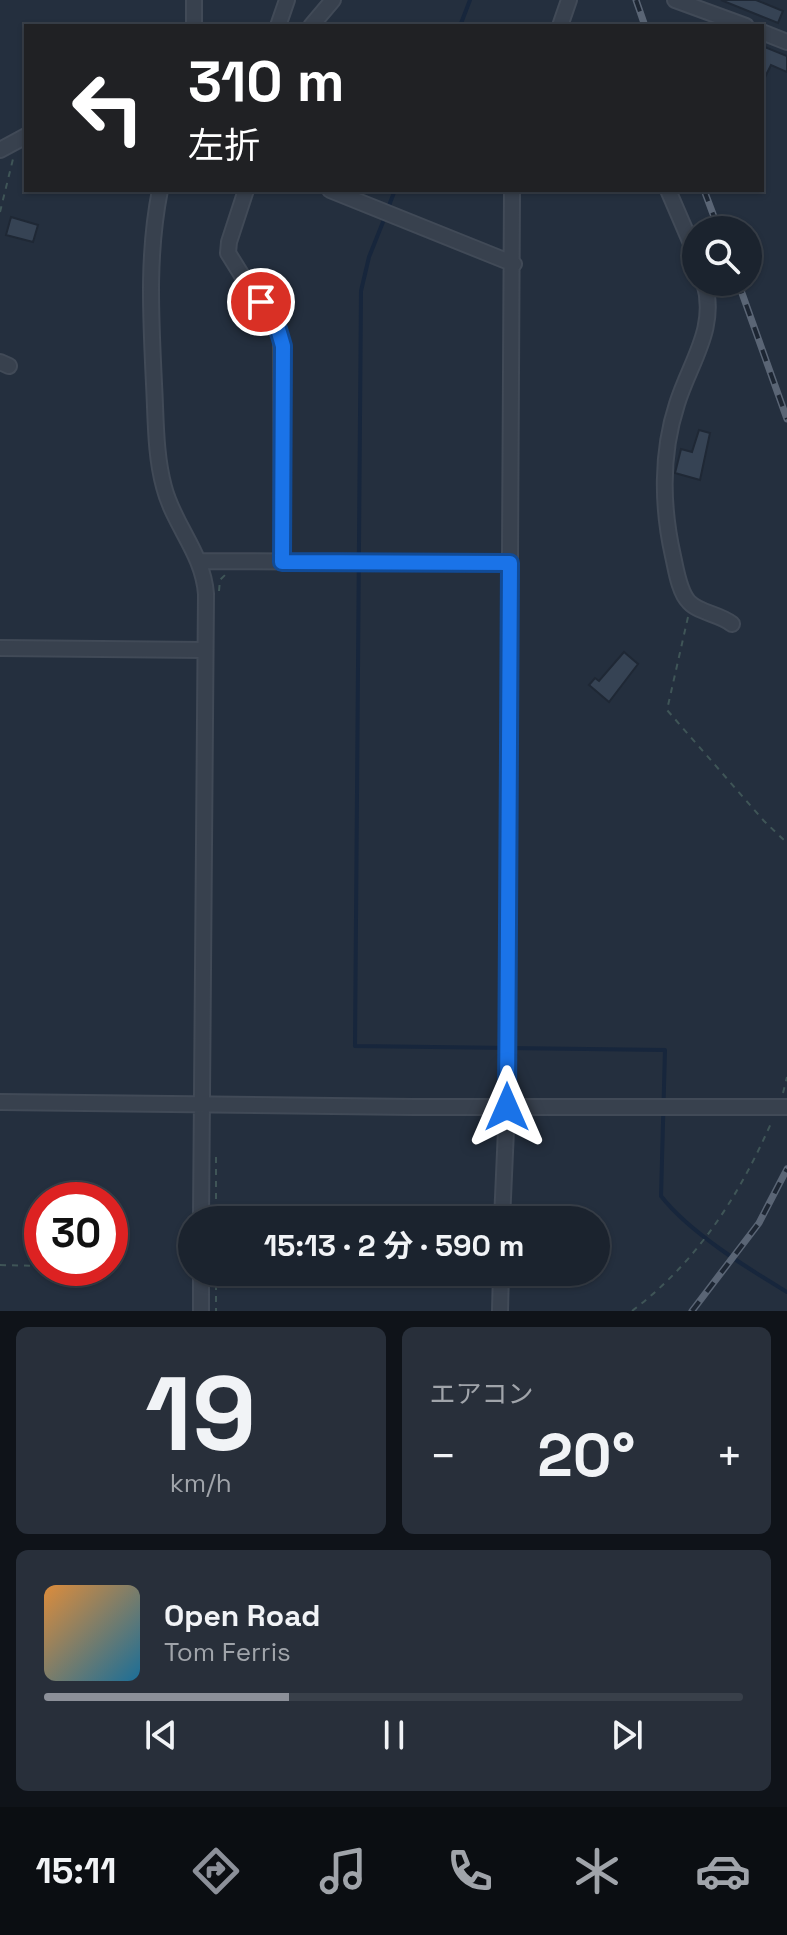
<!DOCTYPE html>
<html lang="ja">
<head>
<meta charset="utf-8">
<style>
	body { margin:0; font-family:"Space Grotesk","Noto Sans JP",sans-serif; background:#282f3a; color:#f1f3f6; height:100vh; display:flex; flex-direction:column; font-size:30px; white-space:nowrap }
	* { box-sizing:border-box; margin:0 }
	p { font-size:26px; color:#a0a4aa }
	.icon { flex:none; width:44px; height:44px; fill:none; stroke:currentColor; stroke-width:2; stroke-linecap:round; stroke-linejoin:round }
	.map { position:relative; height:1311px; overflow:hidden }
	.side { display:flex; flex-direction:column; gap:16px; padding:16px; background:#0f1319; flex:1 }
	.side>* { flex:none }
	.hud { position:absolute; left:24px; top:24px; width:740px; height:168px; border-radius:0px; box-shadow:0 2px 6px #0004,0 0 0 2px #39404a; background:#202124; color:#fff; overflow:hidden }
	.fabs { position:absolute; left:682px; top:216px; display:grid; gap:16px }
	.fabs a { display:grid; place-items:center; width:80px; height:80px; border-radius:50%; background:#1b232e; box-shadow:0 2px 6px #0004,0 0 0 2px #39404a; font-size:40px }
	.speed { position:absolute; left:24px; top:1182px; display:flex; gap:16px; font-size:40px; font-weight:700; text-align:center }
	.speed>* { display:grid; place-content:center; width:104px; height:104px; border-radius:50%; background:#1b232e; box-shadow:0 2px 6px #0004,0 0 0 2px #39404a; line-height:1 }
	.speed .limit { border:12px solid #d22; background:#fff; color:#111 }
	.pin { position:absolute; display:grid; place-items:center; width:68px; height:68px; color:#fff; margin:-34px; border:4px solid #fff; border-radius:50%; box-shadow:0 2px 8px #0007 }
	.me { position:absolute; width:88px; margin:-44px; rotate:0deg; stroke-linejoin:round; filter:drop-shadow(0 0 6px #0008) }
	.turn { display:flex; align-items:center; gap:28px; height:168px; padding:0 32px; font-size:36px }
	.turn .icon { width:104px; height:104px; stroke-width:2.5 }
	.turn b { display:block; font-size:56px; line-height:68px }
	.big { font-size:60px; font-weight:700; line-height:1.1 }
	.side .widget { flex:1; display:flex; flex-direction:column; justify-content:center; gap:12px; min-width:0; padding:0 28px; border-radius:12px; background:#282f3a }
	.side .dial { align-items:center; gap:0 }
	.dial b { font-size:104px; line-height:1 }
	.song { display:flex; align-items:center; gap:24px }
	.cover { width:96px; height:96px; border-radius:12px; background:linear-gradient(135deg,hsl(30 70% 55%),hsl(200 70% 35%)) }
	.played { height:8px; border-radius:4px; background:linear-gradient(90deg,#8c9099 35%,#39404a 35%) }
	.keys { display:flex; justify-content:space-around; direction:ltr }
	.heat { display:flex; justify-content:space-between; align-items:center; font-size:44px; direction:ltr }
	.side .tiles { flex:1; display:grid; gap:16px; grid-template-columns:1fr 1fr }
	.widget:last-child { grid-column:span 2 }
	.trip { position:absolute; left:178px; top:1206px; width:432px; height:80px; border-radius:40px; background:#1b232e; box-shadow:0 2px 6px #0004,0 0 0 2px #39404a; font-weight:700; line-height:80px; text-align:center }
	.tab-bar { display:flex; height:128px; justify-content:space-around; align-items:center; background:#0b0e12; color:#a0a4aa }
	.tab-bar .icon { width:56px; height:56px }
	.tab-bar .selected { color:#8c9099 }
	.tab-bar b { font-size:36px; color:#f1f3f6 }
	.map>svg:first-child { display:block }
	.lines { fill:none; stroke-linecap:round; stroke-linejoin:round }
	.stream { stroke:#17263c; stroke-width:4 }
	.building { fill:#364354; stroke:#1f2835; stroke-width:2 }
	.minor-casing { stroke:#414a57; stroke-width:18 }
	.path { stroke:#3f5557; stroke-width:2; stroke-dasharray:6 6; stroke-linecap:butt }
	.minor { stroke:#38414e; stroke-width:14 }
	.rail-casing { stroke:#5a6575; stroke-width:7 }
	.rail { stroke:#1d2633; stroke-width:4; stroke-dasharray:12; stroke-linecap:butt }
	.route-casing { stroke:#114b97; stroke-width:20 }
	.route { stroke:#1a73e8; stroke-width:14 }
</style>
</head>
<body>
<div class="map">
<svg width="787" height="1311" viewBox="0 0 787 1311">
	<rect width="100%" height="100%" fill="#242f3e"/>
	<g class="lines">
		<path class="stream" d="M460 26 470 0
			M388 208 395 190
			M385 217 369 257 361 291 355 1046 665 1050 661 1196C689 1232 747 1268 787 1292"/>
	</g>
	<path class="building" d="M721 0H756L783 11 778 23Z
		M762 46 787 56V72L771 65 762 83Z
		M11 217 38 225 33 242 6 235Z
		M699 430 710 433 700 480 675 473 681 449 692 452Z
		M624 652 638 664 609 702 589 685 595 678 599 681Z"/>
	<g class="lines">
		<g class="minor-casing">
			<path id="minor" d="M675 0 746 26
				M194 26V0
				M278 26 287 0
				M311 26 333 0
				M560 26 569 0
				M762 32 787 42
				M0 150 26 136
				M160 190C147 256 151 318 154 384 156 418 155 454 164 487 174 526 203 553 206 594L201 1220
				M246 190 229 242 228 253 281 338 282 562
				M330 190 514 264
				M668 190 696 255
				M704 282C718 328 690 362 677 404 661 453 662 507 673 556 676 569 679 592 689 602 699 613 720 614 732 624
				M0 362 9 366
				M199 561 510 563
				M0 648 203 650
				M0 1102 412 1107H787
				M502 1220 507 1107 512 190
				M201 1311V1272
				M500 1311 501 1272"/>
		</g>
		<path class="path" d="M0 212 13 159
			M219 591 220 580 225 575
			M688 617 667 710 764 821 787 843
			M783 1093 787 1077
			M216 1157V1220
			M0 1265 42 1266
			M216 1272V1311
			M632 1311C698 1261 739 1196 772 1121"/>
		<use href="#minor" class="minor"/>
		<g class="rail-casing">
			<path id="rail" d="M636 0 645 26
				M704 190 719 230
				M738 282 787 419
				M692 1311 759 1223 787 1169"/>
		</g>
		<use href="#rail" class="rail"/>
	</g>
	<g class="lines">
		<g class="route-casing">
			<path id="route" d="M261 302 278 329 283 346 282 562 510 563 507 1107"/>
		</g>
		<use href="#route" class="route"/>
	</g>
</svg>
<div class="fabs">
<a><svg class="icon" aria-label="search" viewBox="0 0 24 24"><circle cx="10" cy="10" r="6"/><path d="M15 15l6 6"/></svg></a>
</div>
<div class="speed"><div class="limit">30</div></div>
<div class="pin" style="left:261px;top:302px;background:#d93025"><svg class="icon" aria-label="arrive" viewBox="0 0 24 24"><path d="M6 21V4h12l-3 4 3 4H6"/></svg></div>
<svg class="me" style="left:507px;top:1107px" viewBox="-20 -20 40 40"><path d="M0-17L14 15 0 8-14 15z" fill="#1a73e8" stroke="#fff" stroke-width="4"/></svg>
<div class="trip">15:13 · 2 分 · 590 m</div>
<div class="hud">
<div class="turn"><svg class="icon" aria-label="left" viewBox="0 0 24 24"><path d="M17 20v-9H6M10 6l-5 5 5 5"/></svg><div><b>310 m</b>左折</div></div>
</div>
</div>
<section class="side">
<div class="tiles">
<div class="widget dial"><b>19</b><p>km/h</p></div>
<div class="widget"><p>エアコン</p>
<div class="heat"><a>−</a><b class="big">20°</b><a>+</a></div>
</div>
<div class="widget">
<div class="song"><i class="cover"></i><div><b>Open Road</b><p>Tom Ferris</p></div></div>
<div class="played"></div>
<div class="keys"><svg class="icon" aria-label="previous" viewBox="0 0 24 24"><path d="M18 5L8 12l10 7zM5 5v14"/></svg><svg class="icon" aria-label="pause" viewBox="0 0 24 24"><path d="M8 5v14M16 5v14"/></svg><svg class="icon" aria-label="next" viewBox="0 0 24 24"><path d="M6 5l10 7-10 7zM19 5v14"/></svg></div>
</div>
</div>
</section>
<nav class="tab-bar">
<b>15:11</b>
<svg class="icon selected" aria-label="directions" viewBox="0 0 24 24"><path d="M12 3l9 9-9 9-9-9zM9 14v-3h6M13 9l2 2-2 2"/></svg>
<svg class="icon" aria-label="music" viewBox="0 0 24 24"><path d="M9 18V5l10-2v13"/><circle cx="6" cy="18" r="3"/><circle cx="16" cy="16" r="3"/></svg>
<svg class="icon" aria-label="phone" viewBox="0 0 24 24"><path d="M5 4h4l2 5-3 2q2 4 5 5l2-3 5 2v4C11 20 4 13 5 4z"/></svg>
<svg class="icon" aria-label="climate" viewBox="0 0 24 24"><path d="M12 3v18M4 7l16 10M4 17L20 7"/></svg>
<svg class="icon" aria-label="car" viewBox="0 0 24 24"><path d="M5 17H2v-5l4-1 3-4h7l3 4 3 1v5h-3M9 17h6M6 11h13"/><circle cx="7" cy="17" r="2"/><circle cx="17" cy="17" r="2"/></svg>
</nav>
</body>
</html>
